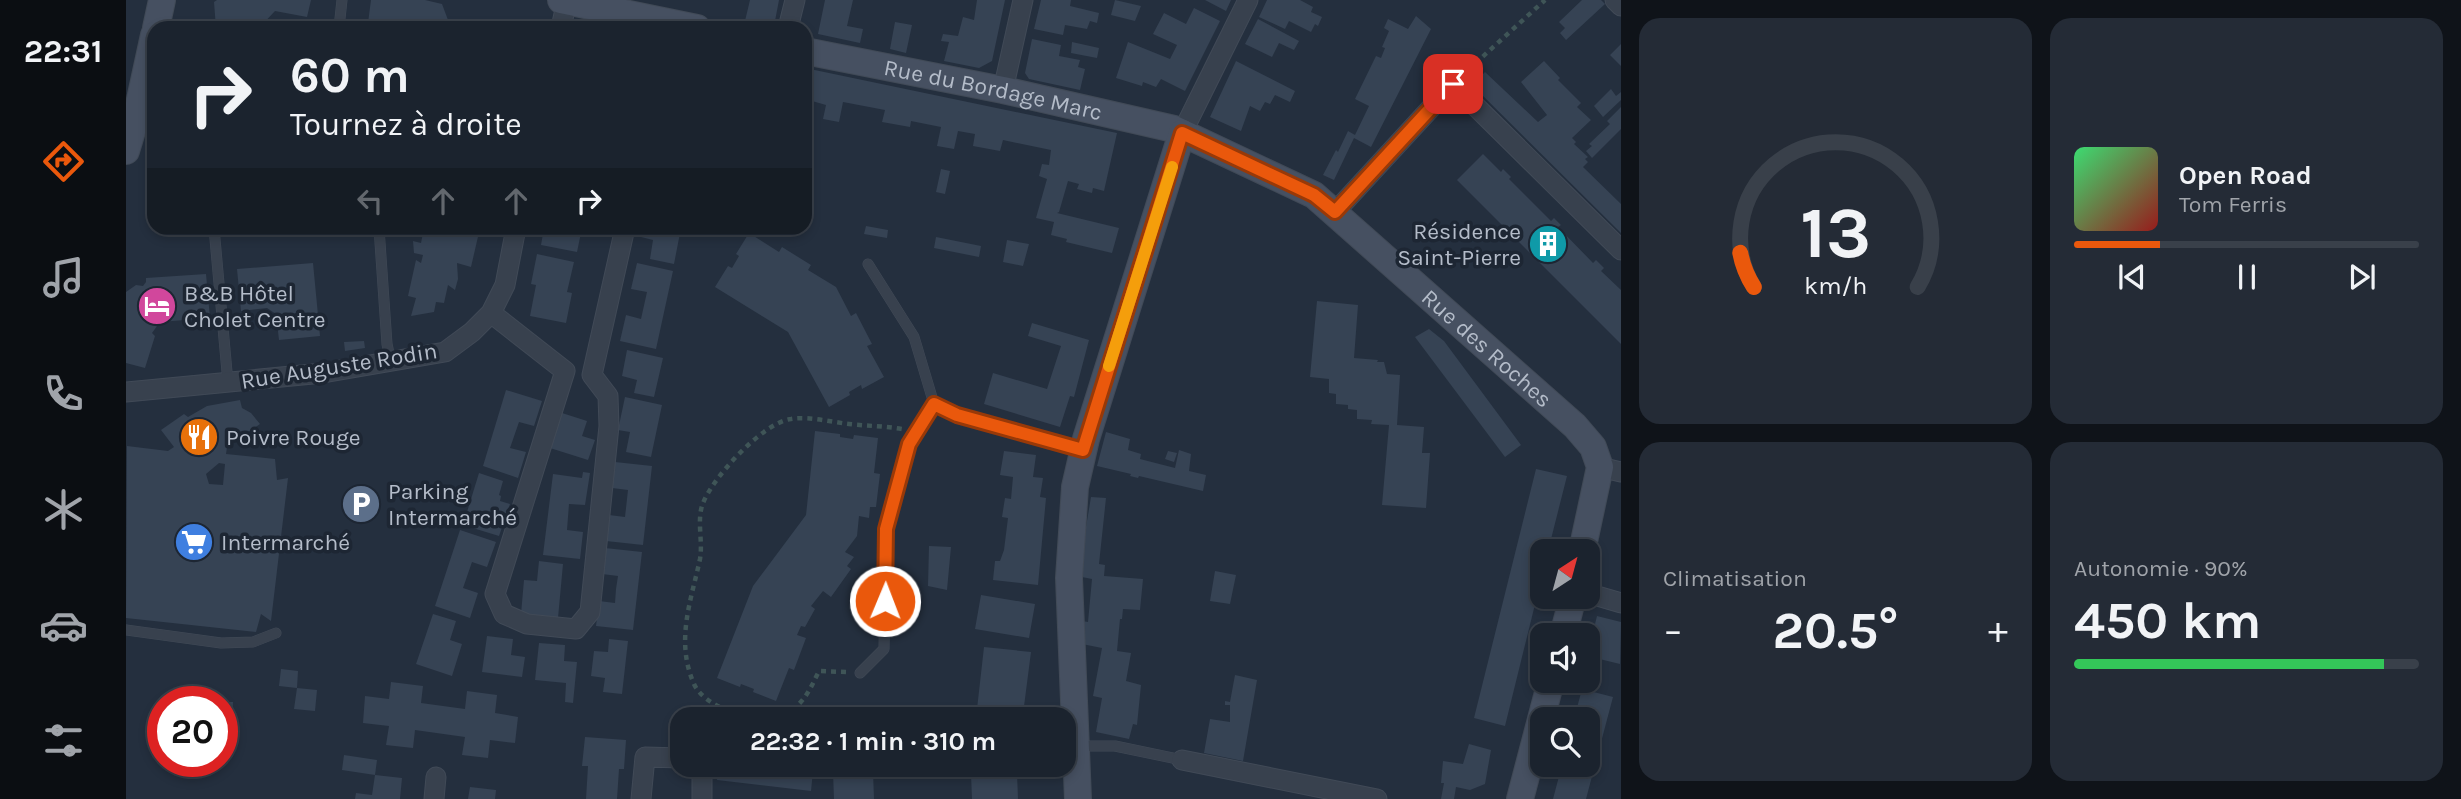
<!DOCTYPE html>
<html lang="fr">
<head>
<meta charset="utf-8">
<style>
	body { margin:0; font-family:Karla,sans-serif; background:#242b36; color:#f1f3f6; height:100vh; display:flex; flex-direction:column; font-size:26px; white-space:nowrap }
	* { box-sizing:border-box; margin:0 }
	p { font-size:23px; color:#a0a4aa }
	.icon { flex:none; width:38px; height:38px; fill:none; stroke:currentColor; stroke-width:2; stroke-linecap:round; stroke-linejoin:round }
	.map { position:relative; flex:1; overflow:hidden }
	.side { display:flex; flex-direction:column; gap:18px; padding:18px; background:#0f1319; width:840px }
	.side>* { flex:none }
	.banner { position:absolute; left:21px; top:21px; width:665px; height:214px; border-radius:21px; box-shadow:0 4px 10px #0003,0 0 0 2px #39404a; background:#1b232e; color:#f1f3f6; overflow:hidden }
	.needle { width:46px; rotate:36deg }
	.tools { position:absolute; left:1404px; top:539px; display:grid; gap:14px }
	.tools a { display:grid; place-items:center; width:70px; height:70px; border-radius:14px; background:#1b232e; box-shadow:0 4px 10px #0003,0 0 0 2px #39404a; font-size:35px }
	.speed { position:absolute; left:21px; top:686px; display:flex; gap:14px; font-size:35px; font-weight:700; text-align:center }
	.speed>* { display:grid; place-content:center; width:91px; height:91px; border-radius:50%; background:#1b232e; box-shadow:0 4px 10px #0003,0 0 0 2px #39404a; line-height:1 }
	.speed .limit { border:10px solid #d22; background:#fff; color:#111 }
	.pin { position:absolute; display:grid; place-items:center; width:60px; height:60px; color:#fff; margin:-30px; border-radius:14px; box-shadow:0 4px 10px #0006 }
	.me { position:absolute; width:77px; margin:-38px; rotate:1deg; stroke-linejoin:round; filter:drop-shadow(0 0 5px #0008) }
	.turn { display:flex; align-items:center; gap:24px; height:147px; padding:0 28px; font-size:32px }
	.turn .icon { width:91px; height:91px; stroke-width:2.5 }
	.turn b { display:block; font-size:49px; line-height:60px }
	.lanes { display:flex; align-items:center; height:66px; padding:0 28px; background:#0003; justify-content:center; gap:35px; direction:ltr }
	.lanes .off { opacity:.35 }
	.big { font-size:52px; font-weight:700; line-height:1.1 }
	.side .widget { flex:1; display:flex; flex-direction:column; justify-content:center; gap:10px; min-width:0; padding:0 24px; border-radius:21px; background:#242b36 }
	.side .dial { align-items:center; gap:0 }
	.dial svg { height:182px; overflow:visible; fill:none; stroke:#39404a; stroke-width:7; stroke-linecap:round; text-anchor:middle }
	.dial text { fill:#f1f3f6; stroke:none }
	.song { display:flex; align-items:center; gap:21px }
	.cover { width:84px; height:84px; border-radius:10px; background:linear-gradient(135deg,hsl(140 70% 55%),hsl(0 70% 35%)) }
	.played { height:7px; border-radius:4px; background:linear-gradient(90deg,#ea580c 25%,#39404a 25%) }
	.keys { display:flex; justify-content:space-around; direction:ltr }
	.heat { display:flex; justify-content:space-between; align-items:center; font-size:38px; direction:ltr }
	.charge { height:10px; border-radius:5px; background:linear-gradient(90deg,#34c759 90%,#39404a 0) }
	.side .tiles { flex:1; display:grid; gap:18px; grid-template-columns:repeat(2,1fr) }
	.trip { position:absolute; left:544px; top:707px; width:406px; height:70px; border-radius:21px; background:#1b232e; box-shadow:0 4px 10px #0003,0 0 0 2px #39404a; font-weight:700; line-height:70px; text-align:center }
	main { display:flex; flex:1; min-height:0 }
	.tab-bar { display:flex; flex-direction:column; width:126px; justify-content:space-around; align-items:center; background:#0b0e12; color:#a0a4aa }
	.tab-bar .icon { width:49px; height:49px }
	.tab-bar .current { color:#ea580c }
	.tab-bar b { font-size:32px; color:#f1f3f6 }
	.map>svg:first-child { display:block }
	.building { fill:#364354; fill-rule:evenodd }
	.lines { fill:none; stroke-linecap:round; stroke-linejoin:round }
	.lane-casing { stroke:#414a57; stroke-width:11 }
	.street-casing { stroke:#414a57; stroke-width:21 }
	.secondary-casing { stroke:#414a57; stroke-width:28 }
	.path { stroke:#3f5557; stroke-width:4.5; stroke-dasharray:5 5; stroke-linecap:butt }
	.lane { stroke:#38414e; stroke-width:10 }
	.street { stroke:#38414e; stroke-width:19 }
	.secondary { stroke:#465061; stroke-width:26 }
	.route-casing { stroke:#983908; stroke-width:18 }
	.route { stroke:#ea580c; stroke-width:12 }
	.slow { stroke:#f59e0b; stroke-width:12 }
	.labels { text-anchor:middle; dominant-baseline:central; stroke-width:7; stroke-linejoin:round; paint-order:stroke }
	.street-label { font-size:23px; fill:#b4bcc9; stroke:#1d2633 }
	.poi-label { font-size:23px; fill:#b4bcc9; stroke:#1d2633; text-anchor:start }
</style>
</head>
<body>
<main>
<nav class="tab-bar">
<b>22:31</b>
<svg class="icon current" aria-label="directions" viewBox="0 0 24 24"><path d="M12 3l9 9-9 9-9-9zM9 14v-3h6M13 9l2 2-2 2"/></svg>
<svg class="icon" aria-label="music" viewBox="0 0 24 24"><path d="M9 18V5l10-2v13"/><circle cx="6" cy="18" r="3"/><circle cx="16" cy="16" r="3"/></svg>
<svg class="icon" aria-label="phone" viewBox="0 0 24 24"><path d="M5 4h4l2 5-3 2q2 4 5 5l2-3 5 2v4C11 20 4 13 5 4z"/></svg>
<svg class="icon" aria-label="climate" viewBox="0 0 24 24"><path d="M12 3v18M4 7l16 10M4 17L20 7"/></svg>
<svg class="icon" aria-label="car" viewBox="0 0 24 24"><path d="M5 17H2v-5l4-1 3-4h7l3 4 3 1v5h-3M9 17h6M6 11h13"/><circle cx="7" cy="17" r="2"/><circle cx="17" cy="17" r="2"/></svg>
<svg class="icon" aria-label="filters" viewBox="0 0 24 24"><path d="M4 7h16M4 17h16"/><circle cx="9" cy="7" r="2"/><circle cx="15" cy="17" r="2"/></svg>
</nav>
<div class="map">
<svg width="1495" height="799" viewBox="0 0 1495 799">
	<rect width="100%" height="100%" fill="#242f3e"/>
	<path class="building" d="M91 0H185L181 17 149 11 133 28H90L88 2Z
		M245 0H299L316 4 322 20 312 22 311 28H266L242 23Z
		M624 0H653L649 21 640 25 619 21Z
		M699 0H727L721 26 737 29 734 43 692 34Z
		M851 0H879L866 61 853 68 818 61 823 42 815 41 817 34 832 36 837 17 848 20Z
		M915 0H945L944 6 973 13 971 23 964 21 961 29 939 25 937 35 908 29Z
		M989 0 1015 6 1009 21 985 15Z
		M1079 0H1105L1100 11Z
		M1141 0H1174L1187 7 1185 12 1196 17 1192 26 1189 24 1185 32 1163 21 1159 29 1133 17Z
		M1456 0H1475L1479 4 1440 40 1434 33 1439 28 1433 22Z
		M1068 8 1094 21 1059 91 1035 79 1030 87 1017 82 1016 86 990 78 1002 42 1044 59 1051 45 1027 34 1038 13 1060 24Z
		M1290 16 1305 29 1245 147 1228 138 1208 180 1197 175 1210 150 1212 152 1222 131 1229 135 1243 106 1229 99 1250 56 1255 58 1259 48 1256 47 1263 31 1258 28 1262 19 1282 29Z
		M1132 19 1173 41 1168 50 1153 43 1146 57 1119 44Z
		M769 22 786 25 780 53 764 49Z
		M906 39 935 45 933 56 954 60 952 67 959 69 954 90 903 79 899 73Z
		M946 42 973 48 971 58 945 53Z
		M1495 44V66L1484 55Z
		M1110 61 1169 91 1164 102 1149 95 1144 104 1139 102 1134 111 1124 106 1115 131 1084 117Z
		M1418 61 1434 78 1432 80 1455 103 1451 107 1465 120 1446 138 1450 142 1448 144 1462 157 1459 159 1462 162 1457 167 1495 204V233L1346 85 1359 72 1412 122 1421 115 1395 82Z
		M679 68 991 133 978 191 967 188 966 193 951 189 953 184 942 181 933 212 931 213 993 228 986 253 940 242 941 239 925 235 928 222 910 218 921 179 913 176 916 164 923 165 925 150 877 140 874 151 847 146 849 134 832 131 828 149 811 146 815 127 785 121 784 127 756 122 759 110 717 102 713 122 697 119 700 105 679 99Z
		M1485 89 1490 96 1495 92V100L1477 117 1468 106Z
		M1495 107V129L1466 158 1460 151 1466 146 1463 144 1484 124 1481 121Z
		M1357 154 1375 172 1377 169 1385 177 1383 179 1425 221 1428 218 1435 225 1432 227 1467 263 1470 260 1478 268 1475 271 1495 290V344L1331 180Z
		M815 169 824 171 819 194 810 192Z
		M740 226 762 230 761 238 738 234Z
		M298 228H354L345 267 331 263 332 279 329 290 322 285 318 303 310 302 308 312 285 316 290 298 282 296 290 260 295 263 297 255 288 253 287 241 295 243Z
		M418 228H456L451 252 415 245Z
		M517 228H555L548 264 524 259 527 240 515 237Z
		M623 233 653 252 656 247 685 265 682 270 710 287 725 316 730 313 746 344 741 346 758 377 736 389 735 385 723 392 724 395 703 407 662 332 589 287 602 266 606 268 613 256 610 254Z
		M810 237 855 246 853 257 808 248Z
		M881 240 903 244 897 266 877 262Z
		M411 254 448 262 441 292 446 293 440 323 404 316 410 285 405 284Z
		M187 263 194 336 153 340 150 314 141 308 115 311 111 269Z
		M511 263 547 271 530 349 494 341 500 315 515 319 521 292 505 289Z
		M80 274 84 318 34 322 26 333 29 336 19 368 0 363V292L10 285 17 286 20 282V278Z
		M1191 301 1232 305 1228 358 1252 360 1251 362H1258L1261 374 1274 375 1271 425 1298 427 1296 453H1304L1300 508 1256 505 1263 425 1245 424 1246 420 1231 419V410L1222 409V405L1210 404V394L1203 393V379L1184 377Z
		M906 323 963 340 948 397 944 396 934 427 858 404 867 373 921 389 935 346 902 336Z
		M1303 329 1318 341 1395 445 1379 457 1289 337Z
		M238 341 239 348 219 351 218 342Z
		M501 350 537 358 528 397 508 393 511 380 496 376Z
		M380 390 416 401 408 426 393 422 384 448 400 452 392 478 357 466Z
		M499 397 536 405 525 457 500 452 504 432 492 430Z
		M114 400 116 408 125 413 134 424 101 447 100 454 149 459 151 480 162 478 145 621 135 614 130 632 0 618 1 446 42 451 48 447 35 430 58 414 62 417 81 406ZM93 463 99 464 97 485 83 484 80 474Z
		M436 413 461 421 456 436 469 440 462 460 424 448Z
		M689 431 714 434V437L727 439 728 435 752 438 748 473 754 474 750 507H744L743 518 733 516 731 536 719 552 728 557 721 566 725 569 705 597 697 591 685 606 689 609 679 627 675 626 671 635 680 638 668 670 663 668 650 701 627 692 628 689 615 684 614 687 591 678 627 586 680 515Z
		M980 432 1004 439 1002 450 1015 454 1014 459 1049 468 1053 450 1065 454 1063 471 1080 475 1077 491 1013 476 1012 478 1004 476 1005 474 971 466Z
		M878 451 910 455 907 477 917 478 914 497 920 498 912 585 867 580 869 561H874L878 550 882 518 876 517 879 498 885 499 887 477 874 475Z
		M1042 451 1051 453 1048 462 1039 459Z
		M489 462 526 466 517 545 480 541 483 515 499 517 502 490 486 488Z
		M1410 469 1441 476 1422 551H1416V576L1379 726 1348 718Z
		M457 472 464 473 459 505 443 504 441 530 457 532 454 559 417 555 427 474 456 478Z
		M353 473 377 481 373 495 375 496 374 501 384 504 373 536 337 525Z
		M965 497 980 498 973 564 979 565 978 576 1017 579 1014 610 997 609 996 619H994L991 651 1005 653 1000 681 1015 685 1011 725 1007 724 1003 739 970 732 976 698 967 696 976 648 956 644V621L962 622 966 579 956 577 959 533Z
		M334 530 370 542 361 567 346 562 337 588 352 593 344 618 309 606Z
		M803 546 825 547 821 590 802 586Z
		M479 548 516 552 507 630 470 626 473 601 489 603 490 589 492 576 476 574Z
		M413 561 437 564 432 618 395 614 398 580 411 581Z
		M1089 571 1110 575 1104 604 1084 601Z
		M855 595 909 604 903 638 849 629Z
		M307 614 330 621 324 640 336 644 326 676 290 664Z
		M1471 616 1495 622 1494 664 1461 656Z
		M361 636 387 639 385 655 399 657 396 677 356 672Z
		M483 639 502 641 496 694 477 692 479 678 465 676 468 651 482 652Z
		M413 643 439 645 438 661 451 662 447 703 439 702 440 683 409 680Z
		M858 647 905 652 897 714 851 709Z
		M155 669 172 671 171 688 153 686Z
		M1109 675 1131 680 1117 761 1078 753 1084 719 1104 722V705H1099V701L1104 702Z
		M265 682 297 686 295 703 339 709 341 691 371 695 369 713 392 717 389 743 364 740 362 758 336 755 339 737 289 730 287 748 260 745 263 726 237 723 239 696 263 699Z
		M171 688 191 690 189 711 168 709Z
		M1456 689 1487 697 1460 799H1427L1436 765H1461V719H1448Z
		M96 702H107L104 759 96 758Z
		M459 737 500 740 498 769H493L491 799H460L462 766H456Z
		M1343 744 1365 750 1359 784 1344 790 1330 787 1328 799H1315L1318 783H1315L1317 761 1337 764Z
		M218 755 251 760 249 775 216 770Z
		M593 765H628L687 771 685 791 591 780Z
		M747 771 748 799H708L707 772Z
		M891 773 892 799H846L845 774Z
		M249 775 276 778 274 799H229L230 793 246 795Z
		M344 787 370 790 369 799H342Z"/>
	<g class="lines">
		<g class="lane-casing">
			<path id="lane" d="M213 28 216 0
				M88 228 102 383
				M253 228 261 344 265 363
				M742 264 788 337 808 404 831 415 957 450
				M0 630 95 643 127 642 150 633
				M734 673 758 649 760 529 783 445 808 404
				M950 746H989L1056 760"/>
		</g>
		<g class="street-casing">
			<path id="street" d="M1489 0 1495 6
				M435 28 441 0
				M662 28 669 0
				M877 90 897 0
				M1056 133 1122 0
				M1209 212 1327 84 1495 250
				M365 313 439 371 369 594 378 614 401 624 450 629 464 612 483 426 482 396 466 375 499 228
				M0 392 197 373 319 352 346 332 365 313 379 285 390 228
				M1474 467 1495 472
				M1461 593 1495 603
				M1056 760 1251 799
				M308 799 310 777
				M515 799 519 757 556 758
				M576 799V765"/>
		</g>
		<g class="secondary-casing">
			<g id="secondary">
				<path d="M435 0 571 28"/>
				<path d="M30 28 36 0"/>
				<path id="s1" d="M679 51 877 90 1048 129 1188 195 1449 426 1467 447 1474 467 1456 551"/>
				<path d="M0 151 10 118 28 35"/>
				<path d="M1437 635 1447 597"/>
				<path d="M952 799 943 578 949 487 960 439 1056 133"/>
				<path d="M1394 799 1425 681"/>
			</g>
		</g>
		<path class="path" d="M1342 70 1419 0
			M720 672 693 671C686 685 680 700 667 709 641 727 581 712 568 684 549 641 565 601 574 559 577 542 571 522 576 506 584 480 637 422 665 419 683 416 705 422 723 424 741 426 758 426 776 429"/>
		<use href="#lane" class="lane"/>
		<use href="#street" class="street"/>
		<use href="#secondary" class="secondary"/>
	</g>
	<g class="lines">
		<g class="route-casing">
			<path id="route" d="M759 601 760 529 783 444 808 404 831 415 957 450 1056 133 1188 195 1209 212 1327 84"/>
		</g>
		<use href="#route" class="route"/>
		<path class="slow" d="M983 366 1046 167"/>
	</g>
	<defs>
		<g id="building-disc" transform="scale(2.0125)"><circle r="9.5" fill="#0f9aa8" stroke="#1d2633"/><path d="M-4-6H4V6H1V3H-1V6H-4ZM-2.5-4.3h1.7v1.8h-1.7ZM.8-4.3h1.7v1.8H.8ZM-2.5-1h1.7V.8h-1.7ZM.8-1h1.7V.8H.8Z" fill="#fff"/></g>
		<g id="hotel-disc" transform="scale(2.0125)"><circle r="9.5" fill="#d1479c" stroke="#1d2633"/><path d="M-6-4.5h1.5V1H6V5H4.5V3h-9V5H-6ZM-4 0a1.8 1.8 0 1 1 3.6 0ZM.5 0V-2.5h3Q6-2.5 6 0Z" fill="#fff"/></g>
		<g id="restaurant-disc" transform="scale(2.0125)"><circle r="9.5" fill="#e8710a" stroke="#1d2633"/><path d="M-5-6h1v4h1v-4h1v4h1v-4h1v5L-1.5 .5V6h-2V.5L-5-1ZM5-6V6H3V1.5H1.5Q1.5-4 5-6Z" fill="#fff"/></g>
		<g id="parking-disc" transform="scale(2.0125)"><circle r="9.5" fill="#5c6f8a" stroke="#1d2633"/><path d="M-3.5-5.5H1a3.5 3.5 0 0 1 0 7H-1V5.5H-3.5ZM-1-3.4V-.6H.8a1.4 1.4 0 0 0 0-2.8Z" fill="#fff"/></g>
		<g id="supermarket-disc" transform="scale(2.0125)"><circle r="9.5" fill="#3f7fe0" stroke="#1d2633"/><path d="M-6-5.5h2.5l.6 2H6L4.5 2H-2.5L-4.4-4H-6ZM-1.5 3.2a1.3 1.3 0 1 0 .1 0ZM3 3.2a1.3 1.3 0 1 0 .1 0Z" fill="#fff"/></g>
	</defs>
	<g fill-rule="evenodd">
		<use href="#building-disc" x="1422" y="244"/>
		<use href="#hotel-disc" x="31" y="306"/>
		<use href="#restaurant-disc" x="73" y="437"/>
		<use href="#parking-disc" x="235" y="504"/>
		<use href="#supermarket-disc" x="68" y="542"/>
	</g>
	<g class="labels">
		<g class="street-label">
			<text stroke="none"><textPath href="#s1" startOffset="192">Rue du Bordage Marc</textPath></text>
			<text stroke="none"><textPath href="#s1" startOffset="763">Rue des Roches</textPath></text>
			<text transform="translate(213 366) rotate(-9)">Rue Auguste Rodin</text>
		</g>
		<g class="poi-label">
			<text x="1395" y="231" text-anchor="end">Résidence<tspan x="1395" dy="26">Saint-Pierre</tspan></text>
			<text x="58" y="293">B&amp;B Hôtel<tspan x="58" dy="26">Cholet Centre</tspan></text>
			<text x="100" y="437">Poivre Rouge</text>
			<text x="262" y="491">Parking<tspan x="262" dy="26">Intermarché</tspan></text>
			<text x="95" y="542">Intermarché</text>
		</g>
	</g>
</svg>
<div class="tools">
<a><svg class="needle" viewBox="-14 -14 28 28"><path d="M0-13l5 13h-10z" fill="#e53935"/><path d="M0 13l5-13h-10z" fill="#a0a4aa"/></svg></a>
<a><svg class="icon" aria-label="sound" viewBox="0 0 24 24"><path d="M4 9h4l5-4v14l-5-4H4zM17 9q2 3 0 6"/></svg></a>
<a><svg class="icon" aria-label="search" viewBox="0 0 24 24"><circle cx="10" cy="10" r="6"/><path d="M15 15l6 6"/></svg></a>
</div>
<div class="speed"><div class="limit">20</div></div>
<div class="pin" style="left:1327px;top:84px;background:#d93025"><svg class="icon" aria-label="arrive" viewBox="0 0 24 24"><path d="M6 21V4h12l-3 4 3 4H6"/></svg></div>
<svg class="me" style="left:759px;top:601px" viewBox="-20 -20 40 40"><circle r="17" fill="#ea580c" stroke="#fff" stroke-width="3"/><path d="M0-11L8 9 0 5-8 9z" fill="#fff"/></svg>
<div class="trip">22:32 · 1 min · 310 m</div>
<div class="banner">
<div class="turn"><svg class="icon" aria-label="right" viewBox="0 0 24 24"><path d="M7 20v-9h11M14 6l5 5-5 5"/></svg><div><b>60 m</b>Tournez à droite</div></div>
<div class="lanes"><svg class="icon off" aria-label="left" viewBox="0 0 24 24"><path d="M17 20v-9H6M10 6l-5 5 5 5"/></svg><svg class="icon off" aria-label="ahead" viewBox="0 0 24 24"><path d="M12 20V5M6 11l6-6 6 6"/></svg><svg class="icon off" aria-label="ahead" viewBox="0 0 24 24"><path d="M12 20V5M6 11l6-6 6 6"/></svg><svg class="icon" aria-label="right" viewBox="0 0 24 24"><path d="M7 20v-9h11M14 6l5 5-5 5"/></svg></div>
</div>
</div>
<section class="side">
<div class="tiles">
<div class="widget dial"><svg viewBox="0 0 100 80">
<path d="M14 69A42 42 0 1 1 86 69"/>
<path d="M14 69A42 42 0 0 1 8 54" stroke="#ea580c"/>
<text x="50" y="56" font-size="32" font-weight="700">13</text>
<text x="50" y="72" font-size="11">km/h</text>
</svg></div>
<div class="widget">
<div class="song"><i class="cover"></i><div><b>Open Road</b><p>Tom Ferris</p></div></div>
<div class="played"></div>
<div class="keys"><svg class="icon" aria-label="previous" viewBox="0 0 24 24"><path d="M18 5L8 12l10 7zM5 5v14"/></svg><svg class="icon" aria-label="pause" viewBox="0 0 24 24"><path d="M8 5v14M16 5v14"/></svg><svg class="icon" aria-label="next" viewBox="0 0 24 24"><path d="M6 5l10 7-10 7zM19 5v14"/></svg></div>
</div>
<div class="widget"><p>Climatisation</p>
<div class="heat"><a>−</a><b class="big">20.5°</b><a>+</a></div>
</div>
<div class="widget"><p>Autonomie · 90%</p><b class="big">450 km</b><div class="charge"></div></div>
</div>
</section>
</main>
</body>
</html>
